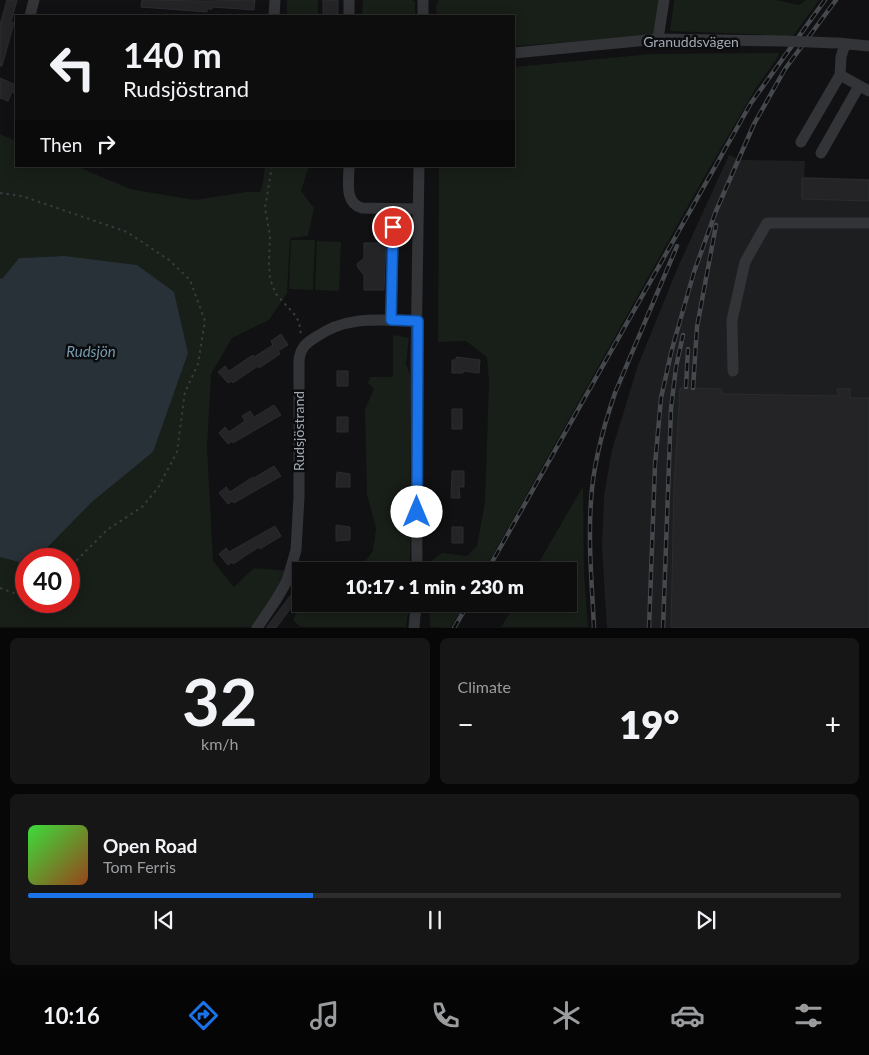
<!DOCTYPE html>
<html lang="en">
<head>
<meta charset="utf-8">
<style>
	body { margin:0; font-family:Lato,sans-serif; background:#161617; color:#f1f3f6; height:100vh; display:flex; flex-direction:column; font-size:19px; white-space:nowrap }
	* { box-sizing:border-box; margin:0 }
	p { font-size:16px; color:#9a9c9e }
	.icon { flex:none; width:28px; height:28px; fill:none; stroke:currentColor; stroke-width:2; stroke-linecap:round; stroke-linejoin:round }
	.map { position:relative; height:628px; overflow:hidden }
	.side { display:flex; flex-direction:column; gap:10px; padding:10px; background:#070708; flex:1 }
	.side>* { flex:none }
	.hud { position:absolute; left:15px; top:15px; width:500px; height:152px; border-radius:0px; box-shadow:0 2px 12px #0003,0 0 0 1px #2d2d2e; background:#0d0d0e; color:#f1f3f6; overflow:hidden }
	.speed { position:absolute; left:15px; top:548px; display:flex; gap:10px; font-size:25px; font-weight:700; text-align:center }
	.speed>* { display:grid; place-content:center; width:65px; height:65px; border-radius:50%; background:#0d0d0e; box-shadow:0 2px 12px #0003,0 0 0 1px #2d2d2e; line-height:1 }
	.speed .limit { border:8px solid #d22; background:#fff; color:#111 }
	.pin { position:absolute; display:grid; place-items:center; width:42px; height:42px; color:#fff; margin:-21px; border:2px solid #fff; border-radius:50%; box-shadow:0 1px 5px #0007 }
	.me { position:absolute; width:55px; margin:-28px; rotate:0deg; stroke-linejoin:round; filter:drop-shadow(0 0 4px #0008) }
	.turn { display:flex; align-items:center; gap:18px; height:105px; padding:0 25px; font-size:22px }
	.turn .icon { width:65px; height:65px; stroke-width:2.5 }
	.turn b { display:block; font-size:35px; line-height:42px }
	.then { display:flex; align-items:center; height:48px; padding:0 25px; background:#0003; gap:10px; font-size:19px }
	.big { font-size:38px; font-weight:800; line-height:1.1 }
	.side .tile { flex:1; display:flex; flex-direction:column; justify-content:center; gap:8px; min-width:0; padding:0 18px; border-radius:8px; background:#161617 }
	.side .dial { align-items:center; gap:0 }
	.dial b { font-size:65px; line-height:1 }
	.song { display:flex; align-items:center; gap:15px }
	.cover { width:60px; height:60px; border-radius:8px; background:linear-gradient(135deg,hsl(120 70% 55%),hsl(20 70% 35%)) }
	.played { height:5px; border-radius:2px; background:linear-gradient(90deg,#1a73e8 35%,#2d2d2e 35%) }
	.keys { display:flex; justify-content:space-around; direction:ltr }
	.heat { display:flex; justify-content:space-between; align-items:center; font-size:28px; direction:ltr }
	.side .tiles { flex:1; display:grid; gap:10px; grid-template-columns:1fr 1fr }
	.tile:last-child { grid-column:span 2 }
	.trip { position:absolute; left:292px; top:562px; width:285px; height:50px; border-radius:0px; background:#0d0d0e; box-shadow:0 2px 12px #0003,0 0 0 1px #2d2d2e; font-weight:800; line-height:50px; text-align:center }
	.tabs { display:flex; height:80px; justify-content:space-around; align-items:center; background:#050506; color:#9a9c9e }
	.tabs .icon { width:35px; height:35px }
	.tabs .selected { color:#1a73e8 }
	.tabs b { font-size:22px; color:#f1f3f6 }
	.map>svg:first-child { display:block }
	.built { fill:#1d1e20 }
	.green { fill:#181e18 }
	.water { fill:#283137 }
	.building { fill:#242427; stroke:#2b2c2f }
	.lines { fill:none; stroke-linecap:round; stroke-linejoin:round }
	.path { stroke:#383b3f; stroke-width:2; stroke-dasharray:2.5 4; stroke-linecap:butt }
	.minor { stroke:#323438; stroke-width:11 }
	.rail-casing { stroke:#45484d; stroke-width:4.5 }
	.rail { stroke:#0c0d0e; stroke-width:2.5; stroke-dasharray:8; stroke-linecap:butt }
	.minor-bridge { stroke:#323438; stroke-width:11 }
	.route-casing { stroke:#114b97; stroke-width:12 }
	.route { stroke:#1a73e8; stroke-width:9 }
	.labels { text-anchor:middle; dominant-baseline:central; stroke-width:5; stroke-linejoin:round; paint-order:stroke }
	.street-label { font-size:14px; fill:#a2a9b4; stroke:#0c0d0e }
	.water-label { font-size:15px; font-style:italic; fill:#779ab1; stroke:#0c0d0e }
</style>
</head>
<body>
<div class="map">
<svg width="869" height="628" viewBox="0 0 869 628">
	<rect width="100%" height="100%" fill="#111113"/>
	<path class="built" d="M729 155 741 160 805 161 804 177 869 179V627L607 628 602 548 604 496 612 450 638 365 678 267Z"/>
	<path class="green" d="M287 0H318V16H287Z
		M363 0H412L415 2V16H362Z
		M439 0H659L654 36 514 46V16H437L436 6Z
		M674 0H776L799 5 806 0H819L793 36 670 31Z
		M779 53 776 60 756 88 702 181 484 571H431V561L442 553 467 556 477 546 485 502 489 382 487 357 466 341 438 342 439 166H514V67L651 54Z
		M0 134 16 141V166H76L130 189 195 200 246 192H260L263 183 265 166H309L301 191 314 208 308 236 290 238 287 293 269 320 232 338 211 374 207 447 213 561 234 587 254 568 289 571 253 627H0V557L26 564V601H69V559H36L92 502 153 452 64 256 19 258 2 279 0 278Z
		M291 240H315L313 290 289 289Z
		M317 241 341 242 339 291 315 290Z
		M393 335 409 338 406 364 410 374 411 387 410 571H358L373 551 376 528 367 494 365 409 374 389 368 383 370 377H393Z
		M583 486 584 575 588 627H501L515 604H569V571H534Z
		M301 599V604H409L406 627H301L293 621Z
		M430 604H465L450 628 430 627Z"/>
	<path class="water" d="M64 256 137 265 174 292 188 353 153 452 92 502 36 559H26V564L0 557V278L2 279 19 258Z"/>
	<path class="building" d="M7 0H17L11 22 14 23 2 66H0V25Z
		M142 0 207 1 255 0 254 10 213 7 212 9H207V12L141 7Z
		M323 0H338V16H323Z
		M0 78 16 85V94L12 92 8 101 0 98Z
		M802 178 869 180V201L802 199Z
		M364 243H386L384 290H364V275L358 268 357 264 364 258Z
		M281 334 288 345 278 351 280 354 259 368 258 366 233 383 232 381 228 383 218 372 225 366 229 371 253 355 254 357 273 345 271 341Z
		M456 357 480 360 479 373 463 371V373H452V360H456Z
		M337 371H348V386H337Z
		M680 388 721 389 723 394 839 396 837 389H850V398H869V628H671L674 488Z
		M274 405 281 415 233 443 232 441 228 444 219 433 225 427 229 432 245 421 242 416 250 411 254 417Z
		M452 409H462V429H452Z
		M337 417H348V432H337Z
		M274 466 281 476 234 503 232 501 228 504 219 493 226 487 230 492 253 477 254 478Z
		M452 471H464V487H459L460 498H451Z
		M337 472 350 474V487H336Z
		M336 525 350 527V540L336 541Z
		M275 526 281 536 260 549 259 547 233 564 232 562 228 565 219 554 226 548 229 552Z
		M452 527H463V543H452Z
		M291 595 297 600 276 628H266Z"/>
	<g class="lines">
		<path class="path" d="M272 166 265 208 270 236 269 263 270 279 276 294 295 315 299 322 301 335
			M0 193 22 196 127 232 169 260 190 280 205 321 198 364 185 392 177 452 158 488 142 507 107 530 69 568
			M0 588 17 594H26"/>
		<path class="minor" d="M349 0V16
			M423 0V16
			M30 16 34 0
			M274 16 275 0
			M658 39 664 0
			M838 43 869 46
			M845 44 841 57 840 75 869 91
			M514 53 658 39 786 41
			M801 142 840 75
			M821 153 859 86
			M349 166C349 182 344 203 362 208L418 209
			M391 320 394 209
			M733 371 732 320 745 262 767 223H869
			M417 571 416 358 419 166
			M257 628 276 600 287 581 296 550 299 497V361C300 348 306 343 316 337 347 315 381 320 418 321
			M414 628 416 604"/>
		<g class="rail-casing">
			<path id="rail" d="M686 387 688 349
				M693 388 697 327 716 225
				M487 571 751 103 825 0
				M454 628 468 604
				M594 628C592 585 588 543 591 501 593 464 603 428 615 393L677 246
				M649 628 655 465 661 398 672 349 694 272 716 211 754 124 785 69 836 0
				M663 628 671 409 676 367 683 335"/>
		</g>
		<use href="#rail" class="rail"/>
		<path class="minor-bridge" d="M786 41 835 43"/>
	</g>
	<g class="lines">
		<g class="route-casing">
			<path id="route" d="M393 227 391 320 418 321 417 512"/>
		</g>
		<use href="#route" class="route"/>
	</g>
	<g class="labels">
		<g class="street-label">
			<text x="691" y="41">Granuddsvägen</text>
			<text transform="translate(298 431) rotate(-90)">Rudsjöstrand</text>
		</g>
		<g class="water-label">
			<text x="91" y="351">Rudsjön</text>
		</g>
	</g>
</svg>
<div class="speed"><div class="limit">40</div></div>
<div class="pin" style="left:393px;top:227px;background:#d93025"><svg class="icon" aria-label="arrive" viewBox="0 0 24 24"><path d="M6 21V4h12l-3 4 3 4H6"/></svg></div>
<svg class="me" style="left:417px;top:512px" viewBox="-20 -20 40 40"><circle r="19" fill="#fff"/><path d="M0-13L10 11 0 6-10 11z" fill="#1a73e8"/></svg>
<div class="trip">10:17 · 1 min · 230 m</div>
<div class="hud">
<div class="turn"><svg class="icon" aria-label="left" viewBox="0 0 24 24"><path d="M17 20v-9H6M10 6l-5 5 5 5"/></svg><div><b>140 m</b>Rudsjöstrand</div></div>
<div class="then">Then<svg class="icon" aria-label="right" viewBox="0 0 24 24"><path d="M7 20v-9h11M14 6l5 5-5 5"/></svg></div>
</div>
</div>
<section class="side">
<div class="tiles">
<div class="tile dial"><b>32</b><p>km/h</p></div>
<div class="tile"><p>Climate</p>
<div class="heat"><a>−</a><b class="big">19°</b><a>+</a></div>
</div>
<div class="tile">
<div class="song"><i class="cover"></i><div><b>Open Road</b><p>Tom Ferris</p></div></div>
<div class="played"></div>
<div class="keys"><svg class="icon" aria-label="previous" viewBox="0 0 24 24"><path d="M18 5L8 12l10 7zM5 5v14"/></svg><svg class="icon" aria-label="pause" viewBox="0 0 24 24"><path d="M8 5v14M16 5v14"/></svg><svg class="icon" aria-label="next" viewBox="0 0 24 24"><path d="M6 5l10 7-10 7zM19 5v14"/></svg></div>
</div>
</div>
</section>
<nav class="tabs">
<b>10:16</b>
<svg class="icon selected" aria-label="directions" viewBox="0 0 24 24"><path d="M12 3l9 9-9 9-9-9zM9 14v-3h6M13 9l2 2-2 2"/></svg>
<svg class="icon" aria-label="music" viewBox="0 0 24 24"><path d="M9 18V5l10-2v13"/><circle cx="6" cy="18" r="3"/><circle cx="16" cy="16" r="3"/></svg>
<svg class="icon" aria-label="phone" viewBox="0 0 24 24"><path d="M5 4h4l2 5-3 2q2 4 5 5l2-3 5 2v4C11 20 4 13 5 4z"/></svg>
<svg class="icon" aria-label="climate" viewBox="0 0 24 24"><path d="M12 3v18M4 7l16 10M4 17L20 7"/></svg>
<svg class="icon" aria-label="car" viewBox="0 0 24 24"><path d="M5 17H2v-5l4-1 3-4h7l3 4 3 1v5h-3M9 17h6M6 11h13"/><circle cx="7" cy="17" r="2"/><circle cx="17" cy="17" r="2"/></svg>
<svg class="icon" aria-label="filters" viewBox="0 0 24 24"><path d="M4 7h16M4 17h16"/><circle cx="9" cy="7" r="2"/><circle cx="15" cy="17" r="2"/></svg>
</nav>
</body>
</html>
